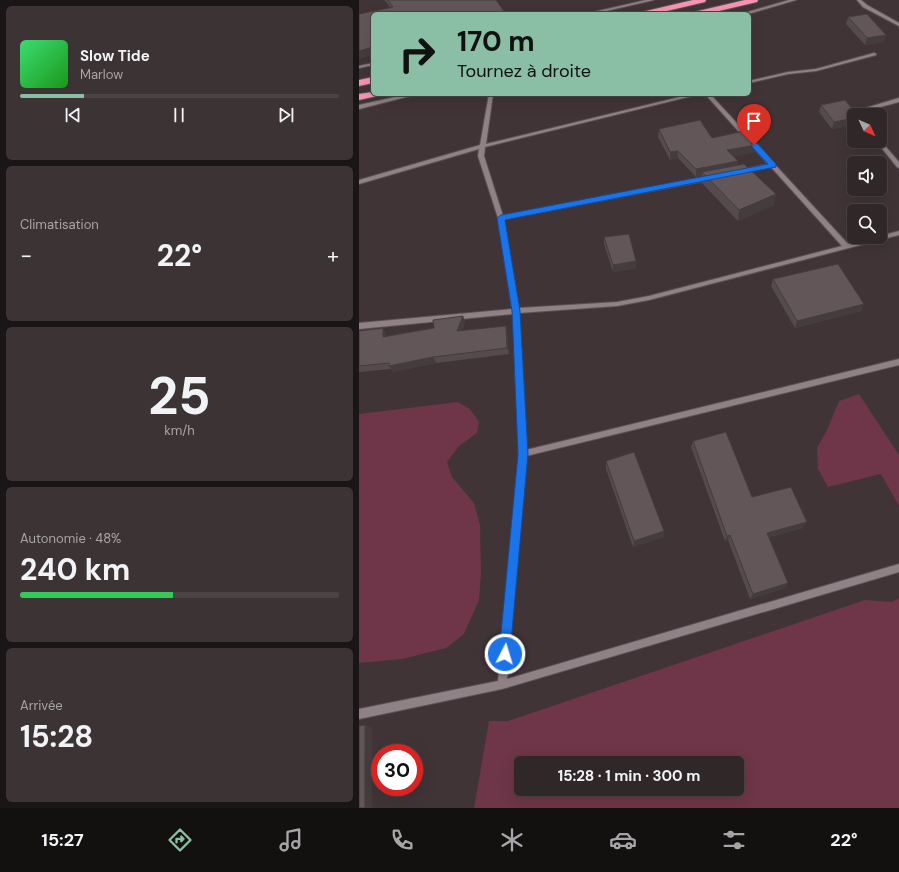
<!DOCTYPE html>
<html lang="fr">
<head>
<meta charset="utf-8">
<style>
	body { margin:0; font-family:"DM Sans",sans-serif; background:#3c3335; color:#f1f3f6; height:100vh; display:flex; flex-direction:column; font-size:15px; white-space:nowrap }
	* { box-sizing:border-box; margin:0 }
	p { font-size:13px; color:#a8a5a8 }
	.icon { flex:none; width:22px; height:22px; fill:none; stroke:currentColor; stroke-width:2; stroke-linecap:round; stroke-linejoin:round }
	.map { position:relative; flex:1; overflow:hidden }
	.sheet { display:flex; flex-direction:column; gap:6px; padding:6px; background:#1a1517; width:359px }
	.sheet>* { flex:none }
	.guide { position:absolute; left:12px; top:12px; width:380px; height:84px; border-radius:6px; box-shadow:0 4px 16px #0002,0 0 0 1px #4b4446; background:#8abfa5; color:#111; overflow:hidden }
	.needle { width:26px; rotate:134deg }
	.buttons { position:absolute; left:488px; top:108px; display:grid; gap:8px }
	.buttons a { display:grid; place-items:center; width:40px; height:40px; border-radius:6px; background:#302729; box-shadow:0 4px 16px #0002,0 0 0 1px #4b4446; font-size:20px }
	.speed { position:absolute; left:12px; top:744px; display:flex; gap:8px; font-size:20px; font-weight:700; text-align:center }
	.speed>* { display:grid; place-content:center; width:52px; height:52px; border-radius:50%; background:#302729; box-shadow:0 4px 16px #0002,0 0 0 1px #4b4446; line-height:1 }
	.speed .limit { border:6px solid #d22; background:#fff; color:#111 }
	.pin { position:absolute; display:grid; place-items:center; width:34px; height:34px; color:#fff; margin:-41px -17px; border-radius:50% 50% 50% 0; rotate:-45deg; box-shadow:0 0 4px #0007 }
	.pin .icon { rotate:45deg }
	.me { position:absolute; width:44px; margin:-22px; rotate:5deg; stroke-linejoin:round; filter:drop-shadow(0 0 3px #0008) }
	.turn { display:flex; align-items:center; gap:14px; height:84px; padding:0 20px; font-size:18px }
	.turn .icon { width:52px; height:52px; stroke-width:2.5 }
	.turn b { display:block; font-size:28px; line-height:34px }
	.big { font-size:30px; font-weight:700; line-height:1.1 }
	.sheet .widget { flex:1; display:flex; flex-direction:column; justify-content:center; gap:6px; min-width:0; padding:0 14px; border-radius:6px; background:#3c3335 }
	.sheet .dial { align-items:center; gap:0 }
	.dial b { font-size:52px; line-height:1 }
	.song { display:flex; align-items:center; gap:12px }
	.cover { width:48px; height:48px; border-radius:6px; background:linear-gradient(135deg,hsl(140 70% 55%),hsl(120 70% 35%)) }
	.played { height:4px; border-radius:2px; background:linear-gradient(90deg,#8abfa5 20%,#4b4446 20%) }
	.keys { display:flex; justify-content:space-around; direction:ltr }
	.heat { display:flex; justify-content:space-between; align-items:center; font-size:22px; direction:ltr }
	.charge { height:6px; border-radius:3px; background:linear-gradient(90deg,#34c759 48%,#4b4446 0) }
	.trip { position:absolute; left:155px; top:756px; width:230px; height:40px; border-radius:6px; background:#302729; box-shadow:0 4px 16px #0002,0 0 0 1px #4b4446; font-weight:700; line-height:40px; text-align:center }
	.tabs { display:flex; height:64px; justify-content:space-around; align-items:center; background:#131010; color:#a8a5a8 }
	.tabs .icon { width:28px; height:28px }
	.tabs .current { color:#8abfa5 }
	.tabs b { font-size:18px; color:#f1f3f6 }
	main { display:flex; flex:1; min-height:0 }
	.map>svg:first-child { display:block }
	.green { fill:#6e3648; fill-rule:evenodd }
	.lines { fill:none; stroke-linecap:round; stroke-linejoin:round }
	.minor-casing { stroke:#5b5154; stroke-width:2 }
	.highway-casing { stroke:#5b5154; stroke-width:2 }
	.minor { fill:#8f8185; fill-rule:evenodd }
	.highway { fill:#f993b2; fill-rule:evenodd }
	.wall { fill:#554a4d }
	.shaded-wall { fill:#453c3e }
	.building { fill:#635659; stroke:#453c3e }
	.route { fill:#1a73e8; stroke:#114b97 }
</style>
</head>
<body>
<main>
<section class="sheet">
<div class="widget">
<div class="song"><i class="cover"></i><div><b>Slow Tide</b><p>Marlow</p></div></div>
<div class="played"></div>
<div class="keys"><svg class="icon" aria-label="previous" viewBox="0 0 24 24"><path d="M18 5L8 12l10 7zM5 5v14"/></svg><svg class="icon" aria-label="pause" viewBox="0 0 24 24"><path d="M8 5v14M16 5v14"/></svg><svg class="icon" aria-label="next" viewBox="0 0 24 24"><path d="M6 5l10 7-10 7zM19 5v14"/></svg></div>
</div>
<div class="widget"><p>Climatisation</p>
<div class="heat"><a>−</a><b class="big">22°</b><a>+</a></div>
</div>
<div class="widget dial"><b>25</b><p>km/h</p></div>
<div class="widget"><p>Autonomie · 48%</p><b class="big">240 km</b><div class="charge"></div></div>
<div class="widget"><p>Arrivée</p><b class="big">15:28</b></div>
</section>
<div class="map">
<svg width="540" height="808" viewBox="0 0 540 808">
	<rect width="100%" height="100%" fill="#403437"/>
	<path class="green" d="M500 394 540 455V506L522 474 469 487 459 469 458 448 468 430 480 401Z
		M99 402 111 409 120 422 118 433 100 446 88 462 93 477 115 503 121 525 122 574 120 600 105 634 87 648 43 659 0 663V414Z
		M540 598V808H115L130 721H149L506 600 533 602ZM162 763H378V789H162Z"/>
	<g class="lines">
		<g class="minor-casing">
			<path id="minor" d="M287 0H295L234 14H226Z
				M430 0H437L389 14H382Z
				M498 0H502L508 5 540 23V26L504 7Z
				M515 53 517 54V55L457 71 429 74 390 83V81L429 72 457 69Z
				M14 63V65L0 68V66Z
				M50 94H59L0 109V105Z
				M130 94H134L127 144 333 94H341L126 147 125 156 144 216 351 176 354 178 351 180 145 219 160 308 258 302 290 296 483 246 412 167 381 172V170L409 164 346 94H351L489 244 516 237H521V236L540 231V235L290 300 258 306 160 313 167 450 540 359V365L167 456 148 679 540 564V572L143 689 0 719V709L139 681 160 454 154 314 0 329V323L153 309 139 218 119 156 120 149 0 184V180L121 145Z
				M540 98V102L499 113 501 115H495L493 112Z
				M521 140 540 162V168L538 167 517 141H521Z"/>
		</g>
		<g class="highway-casing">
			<path id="highway" d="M334 0H347L346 2 295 14H282L283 12Z
				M386 0H399L398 2 347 14H334L335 12Z
				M14 77V83L0 86V80Z
				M14 92V94H19L18 96 0 100V94Z"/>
		</g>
		<use href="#minor" class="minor"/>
		<use href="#highway" class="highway"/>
	</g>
	<path class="wall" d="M25 0H137L14 14 31 7Z
		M489 17 527 35 525 42 506 45 487 24Z
		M462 105 495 115V125L473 129 460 112Z
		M300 129 353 138 396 152 374 156 379 161 378 165 415 205 379 221 342 182 343 175 337 177 319 158 311 160 299 137Z
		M245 237 277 268 254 272 245 244Z
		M414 279 502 311 436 328 412 286Z
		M104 316 106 322 103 331 147 326 148 332 150 354 77 363 34 372 32 369 0 372V331L27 334V336L75 328Z
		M334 441 393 497 444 528 410 537 426 588 391 599 369 540 366 541 332 447Z
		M247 461 305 531 304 537 274 547 247 469Z"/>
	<path class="shaded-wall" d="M527 35 525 42 506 45 508 38Z
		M14 47V55L0 59V51Z
		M495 118V125L473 129 475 122Z
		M398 145 396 152 367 158 368 150Z
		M319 151V158L311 160V152Z
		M379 161 378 169 343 172V175L337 177V169Z
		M417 194 415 205 379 221 380 210Z
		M277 261V268L254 272V265Z
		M505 304 502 311 436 328 438 321Z
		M104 316 106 322 101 337 98 331Z
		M147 326 148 332 150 354 148 348Z
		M24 328 27 334V343L24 337Z
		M74 357 77 363 34 372 30 366Z
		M448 522 444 528 405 538 408 533Z
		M305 531 304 537 274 547 275 541Z
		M371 535 369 540 366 541 368 536Z
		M429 583 426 588 391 599 394 594Z
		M6 725 13 728V808H6Z"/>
	<path class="building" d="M29 0H137L147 14H14V47L0 51V14L34 7Z
		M508 14 527 35 508 38 489 17Z
		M486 100 498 115H495V118L475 122 462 105Z
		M341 120 353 138 385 131 398 145 368 150 379 161 337 169 319 151 311 152 300 129Z
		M385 164 417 194 380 210 343 172Z
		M270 234 277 261 254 265 245 237Z
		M479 264 505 304 438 321 414 279Z
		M104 316 98 331 147 326 148 348 74 357 30 366V363L0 366V331L24 328V337L75 328 74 320Z
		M367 432 393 497 432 487 448 522 408 533 429 583 394 594 371 535 368 536 334 441Z
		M275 452 305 531 275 541 247 461Z
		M6 725V808H0V726Z"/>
	<path class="route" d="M393 143H398L417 164V167L146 220 161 311 169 454 151 654 150 658 146 660 142 658 140 654 159 454 153 311 138 218 142 215 409 164 393 147Z"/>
</svg>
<div class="buttons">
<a><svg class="needle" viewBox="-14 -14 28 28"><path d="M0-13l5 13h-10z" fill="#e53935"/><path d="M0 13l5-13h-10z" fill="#a8a5a8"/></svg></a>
<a><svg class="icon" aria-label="sound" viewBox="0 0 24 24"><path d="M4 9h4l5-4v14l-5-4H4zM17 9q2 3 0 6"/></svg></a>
<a><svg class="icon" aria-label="search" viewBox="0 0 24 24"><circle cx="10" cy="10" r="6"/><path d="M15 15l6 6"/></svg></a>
</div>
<div class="speed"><div class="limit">30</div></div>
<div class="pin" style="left:395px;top:145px;background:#d93025"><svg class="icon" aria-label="arrive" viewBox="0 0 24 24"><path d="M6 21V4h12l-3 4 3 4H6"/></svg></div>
<svg class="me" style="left:146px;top:654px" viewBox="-20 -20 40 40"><circle r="17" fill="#1a73e8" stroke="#fff" stroke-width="3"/><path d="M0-11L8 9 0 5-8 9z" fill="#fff"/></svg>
<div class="trip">15:28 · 1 min · 300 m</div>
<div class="guide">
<div class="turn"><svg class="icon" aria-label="right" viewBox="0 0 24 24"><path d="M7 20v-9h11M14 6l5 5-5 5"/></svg><div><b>170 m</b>Tournez à droite</div></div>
</div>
</div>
</main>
<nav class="tabs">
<b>15:27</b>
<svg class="icon current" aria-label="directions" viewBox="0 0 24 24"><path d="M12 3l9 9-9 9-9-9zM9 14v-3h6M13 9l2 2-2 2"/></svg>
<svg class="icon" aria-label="music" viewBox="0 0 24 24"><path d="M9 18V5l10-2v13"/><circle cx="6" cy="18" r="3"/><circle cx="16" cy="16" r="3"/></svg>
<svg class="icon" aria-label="phone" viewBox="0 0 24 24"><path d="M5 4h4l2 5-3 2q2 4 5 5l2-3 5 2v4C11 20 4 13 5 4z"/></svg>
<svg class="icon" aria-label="climate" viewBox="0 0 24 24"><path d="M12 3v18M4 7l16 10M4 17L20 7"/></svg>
<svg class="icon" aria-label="car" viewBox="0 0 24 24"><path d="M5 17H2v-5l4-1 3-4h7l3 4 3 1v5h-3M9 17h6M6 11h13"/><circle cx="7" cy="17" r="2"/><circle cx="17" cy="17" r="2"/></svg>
<svg class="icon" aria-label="filters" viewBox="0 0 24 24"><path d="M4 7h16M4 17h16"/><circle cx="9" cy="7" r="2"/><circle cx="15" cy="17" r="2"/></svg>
<b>22°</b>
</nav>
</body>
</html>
